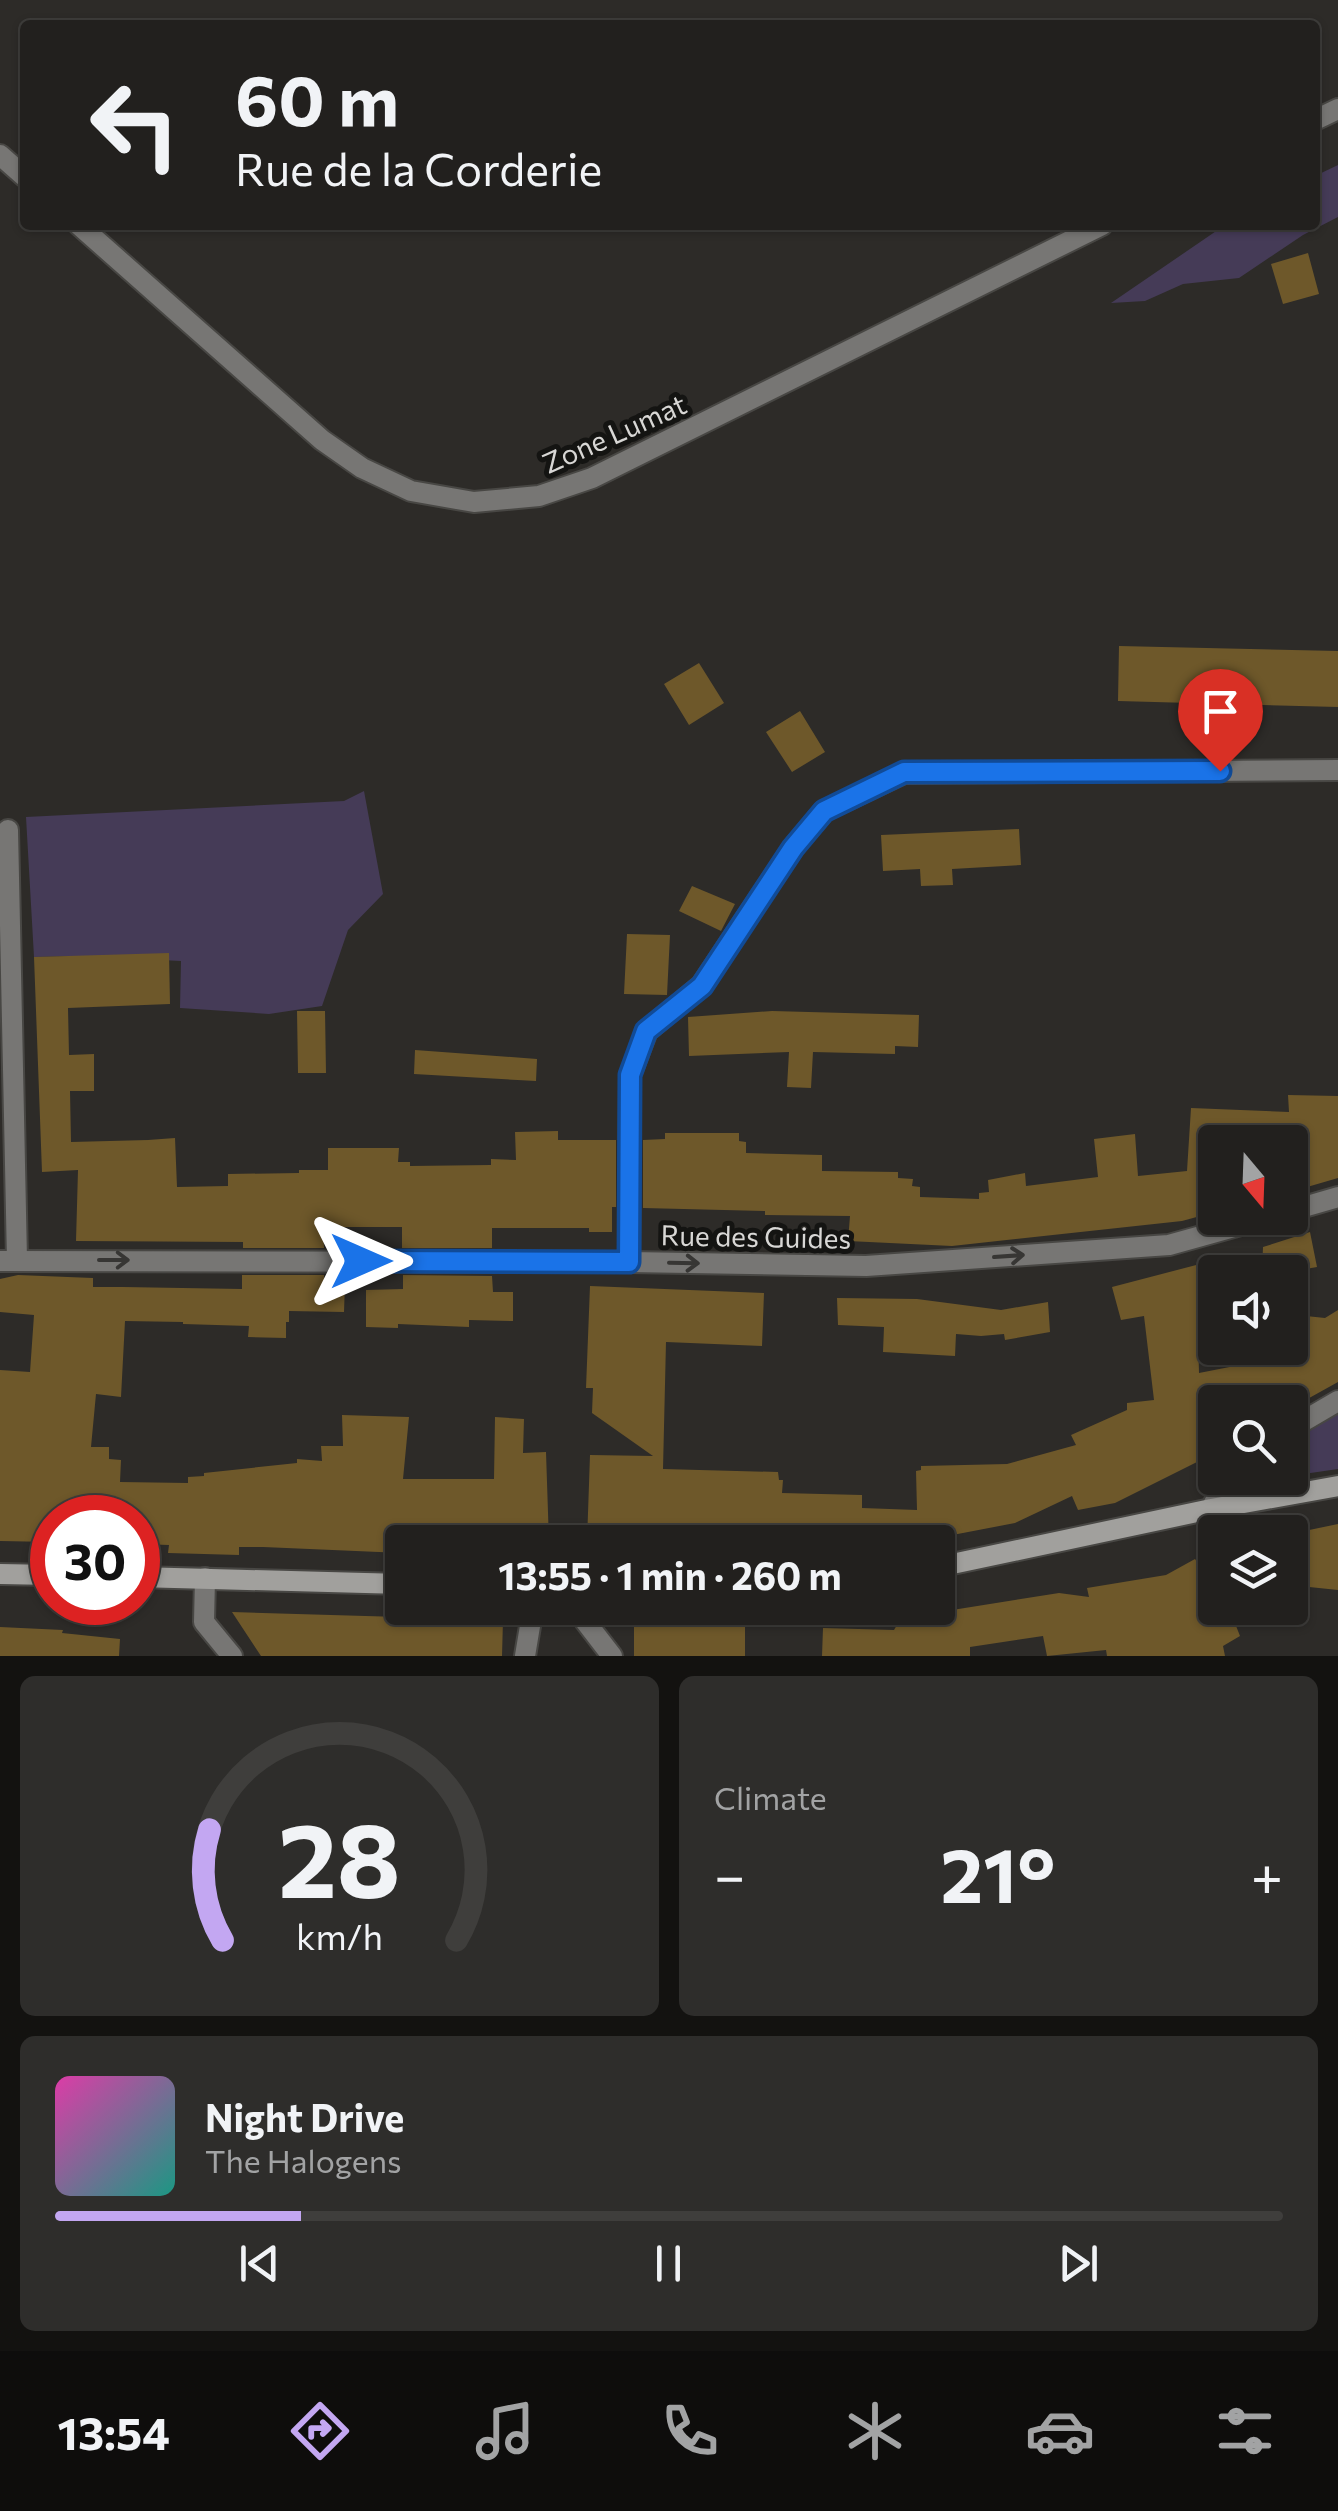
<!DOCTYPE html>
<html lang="en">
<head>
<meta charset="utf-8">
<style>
	body { margin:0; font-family:Commissioner,sans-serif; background:#2e2d2b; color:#f1f3f6; height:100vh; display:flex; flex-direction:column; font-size:38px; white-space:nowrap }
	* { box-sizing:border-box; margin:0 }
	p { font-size:32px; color:#a2a3a4 }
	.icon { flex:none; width:55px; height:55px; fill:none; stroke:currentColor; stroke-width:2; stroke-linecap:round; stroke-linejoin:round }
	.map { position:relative; height:1656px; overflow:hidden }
	.drawer { display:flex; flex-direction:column; gap:20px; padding:20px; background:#131210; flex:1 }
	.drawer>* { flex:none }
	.guide { position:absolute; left:20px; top:20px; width:1300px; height:210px; border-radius:10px; box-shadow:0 2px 8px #0004,0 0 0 2px #3f3e3c; background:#22201e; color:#f1f3f6; overflow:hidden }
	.needle { width:65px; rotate:161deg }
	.controls { position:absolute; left:1198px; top:1125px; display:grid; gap:20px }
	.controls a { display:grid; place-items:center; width:110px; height:110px; border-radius:10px; background:#22201e; box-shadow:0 2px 8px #0004,0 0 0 2px #3f3e3c; font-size:50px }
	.speed { position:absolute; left:30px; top:1495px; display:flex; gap:20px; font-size:50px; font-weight:700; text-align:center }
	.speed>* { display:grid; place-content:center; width:130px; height:130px; border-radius:50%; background:#22201e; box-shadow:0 2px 8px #0004,0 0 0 2px #3f3e3c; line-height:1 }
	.speed .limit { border:15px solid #d22; background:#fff; color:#111 }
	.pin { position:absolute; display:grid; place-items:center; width:85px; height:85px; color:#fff; margin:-102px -42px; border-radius:50% 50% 50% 0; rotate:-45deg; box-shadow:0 0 10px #0007 }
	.pin .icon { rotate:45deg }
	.me { position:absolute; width:110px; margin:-55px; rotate:90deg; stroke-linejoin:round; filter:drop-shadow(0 0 8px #0008) }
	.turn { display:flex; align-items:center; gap:35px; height:210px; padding:0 50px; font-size:45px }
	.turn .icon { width:130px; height:130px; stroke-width:2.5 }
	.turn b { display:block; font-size:70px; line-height:85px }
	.big { font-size:75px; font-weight:700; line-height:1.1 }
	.drawer .card { flex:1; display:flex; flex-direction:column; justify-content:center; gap:15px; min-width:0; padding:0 35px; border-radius:15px; background:#2e2d2b }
	.drawer .dial { align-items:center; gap:0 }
	.dial svg { height:260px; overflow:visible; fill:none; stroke:#3f3e3c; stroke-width:7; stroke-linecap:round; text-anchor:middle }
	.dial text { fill:#f1f3f6; stroke:none }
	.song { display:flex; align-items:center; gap:30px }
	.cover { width:120px; height:120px; border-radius:15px; background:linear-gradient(135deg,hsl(320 70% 55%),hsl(170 70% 35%)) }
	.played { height:10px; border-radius:5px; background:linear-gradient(90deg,#c3a7f2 20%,#3f3e3c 20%) }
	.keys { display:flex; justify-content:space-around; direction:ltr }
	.heat { display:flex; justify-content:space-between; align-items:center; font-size:55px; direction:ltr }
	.drawer .tiles { flex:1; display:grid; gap:20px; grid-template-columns:1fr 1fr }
	.card:last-child { grid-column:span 2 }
	.trip { position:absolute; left:385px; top:1525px; width:570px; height:100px; border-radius:10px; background:#22201e; box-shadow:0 2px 8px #0004,0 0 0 2px #3f3e3c; font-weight:700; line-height:100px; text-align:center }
	.dock { display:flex; height:160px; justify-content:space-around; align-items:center; background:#0e0d0c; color:#a2a3a4 }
	.dock .icon { width:70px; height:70px }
	.dock .current { color:#c3a7f2 }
	.dock b { font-size:45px; color:#f1f3f6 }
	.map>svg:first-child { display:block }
	.green { fill:#453b57 }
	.building { fill:#6e582a }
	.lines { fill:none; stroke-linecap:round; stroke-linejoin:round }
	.minor-casing { stroke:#484744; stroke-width:24 }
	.secondary-casing { stroke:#484744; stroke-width:24 }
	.minor { stroke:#777674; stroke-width:20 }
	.secondary { stroke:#a1a09d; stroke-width:20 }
	.oneway { stroke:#373634 }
	.route-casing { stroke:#114b97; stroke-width:25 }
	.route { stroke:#1a73e8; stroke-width:18 }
	.labels { text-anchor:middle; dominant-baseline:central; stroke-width:10; stroke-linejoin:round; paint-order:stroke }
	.street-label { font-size:28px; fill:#d8d7d5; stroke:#141412 }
</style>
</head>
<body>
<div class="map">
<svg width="1338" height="1656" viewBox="0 0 1338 1656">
	<rect width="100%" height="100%" fill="#2d2b28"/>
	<path class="green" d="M1338 165V217L1303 235 1239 278 1183 284 1145 301 1111 303 1225 225H1315V176Z
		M364 791 383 894 348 930 322 1006 269 1014 180 1008 181 961 80 956 34 957 26 817 344 801Z
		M1338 1414V1469L1290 1476V1440Z"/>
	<path class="building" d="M1308 253 1319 294 1283 304 1271 264Z
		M1119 646 1338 651V707L1118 701Z
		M699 663 724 703 689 725 664 684Z
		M800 711 825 752 792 772 766 732Z
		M1019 829 1021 865 952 869 953 885 921 886 920 869 883 871 881 835Z
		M692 886 735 904 721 931 679 911Z
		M627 934 670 935 667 995 624 994Z
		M169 953 170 1004 68 1008 69 1055 94 1054V1091H70L71 1142 148 1140 175 1138 177 1187 228 1186V1174L299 1173V1170H328V1148H399L398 1162H410V1166L491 1165V1159L516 1160 515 1132 558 1131V1140H616V1207H612V1232H589V1228H492V1248H402V1227H323L324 1248H243V1242L76 1241 78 1170 42 1172 34 957Z
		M297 1011H325L326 1073H298Z
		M772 1011 919 1015 918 1047 895 1046V1054L813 1052 811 1088 787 1087 789 1052 689 1056 688 1017Z
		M415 1050 537 1059 536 1081 414 1074Z
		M1288 1095 1338 1096V1178L1290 1192V1142H1215V1212L1182 1221 952 1246 848 1241 850 1216 765 1215V1211L643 1208V1140L665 1139V1133H739V1141L746 1142V1153L822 1155V1171L898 1172V1178L913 1179 912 1186 920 1187V1197L979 1199V1193L989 1192 988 1180 1025 1173 1026 1186 1098 1177 1094 1139 1135 1134 1138 1176 1187 1171 1191 1108 1289 1112Z
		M1310 1232 1317 1267 1289 1272H1262L1263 1247Z
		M1200 1264 1202 1294H1197L1199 1373 1255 1362 1264 1363 1263 1353 1278 1348H1304L1306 1316 1325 1318 1338 1310V1382L1302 1402H1215V1453L1115 1503 1078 1510 1072 1496 1015 1523 916 1542H587L590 1455 653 1456 592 1413 593 1388H586L590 1286 764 1293 762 1346 666 1342 663 1469 778 1472 779 1480H783L782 1493 862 1495V1508L917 1510 916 1471 921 1470V1466L1007 1464 1076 1445 1071 1435 1127 1410V1403L1154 1400 1144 1316 1121 1320 1112 1287Z
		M18 1275 93 1278V1287H123L242 1289V1275H324V1283H345L344 1312 289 1311V1322H286V1338L248 1337 249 1326 183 1324V1322L125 1321 121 1397 96 1394 91 1447H109V1459L121 1460 120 1482 188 1483V1477L204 1476V1473L297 1463V1459L322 1461 321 1446H343L342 1415 409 1417 403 1479H494L495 1417 524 1419 523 1453 546 1452 549 1542H402V1553L263 1547H239V1555L168 1553 169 1545 138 1544V1518H52V1542L0 1541V1370L30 1372 34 1315 0 1312V1279Z
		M403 1275 492 1276 493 1292H513V1321L469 1320V1327L398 1324V1328L366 1327V1290L403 1289Z
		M837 1298 917 1299 1001 1310 1048 1302 1050 1332 1005 1340 1004 1334 981 1336 956 1334 955 1356 883 1352 884 1327 838 1325Z
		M1338 1524V1590L1290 1585V1534Z
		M1195 1559 1198 1563 1215 1562V1608H1229L1240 1636 1223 1646 1225 1656H1107L1106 1650 1047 1656 1043 1636 970 1647V1656H822L823 1628 894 1630 907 1608H945L946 1611 1059 1593 1089 1597 1087 1588 1166 1575Z
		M232 1612 503 1620 502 1656H261Z
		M634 1624 745 1626V1656H634Z
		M0 1627 63 1630 62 1633 120 1639 119 1656H0Z"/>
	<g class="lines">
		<g class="minor-casing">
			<path id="minor" d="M1315 120 1338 109
				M0 155 25 177
				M79 225 322 440 362 468 411 491 474 502 539 496 592 478 1102 225
				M8 830 17 1260
				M1290 1211 1338 1197
				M0 1261 629 1262 866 1266 1169 1245 1266 1218
				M629 1262 630 1075 647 1031 702 985 793 848 824 811 904 773 1338 770
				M1290 1429 1338 1401
				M1211 1509 1227 1478
				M205 1578 204 1622 232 1656
				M582 1608 585 1621 612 1656
				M525 1656 533 1608"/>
		</g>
		<g class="secondary-casing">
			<path id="secondary" d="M938 1567 1211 1509 1338 1486
				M0 1574 52 1575
				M138 1577 402 1584"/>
		</g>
		<use href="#minor" class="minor"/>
		<use href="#secondary" class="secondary"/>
	</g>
	<defs><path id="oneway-shaft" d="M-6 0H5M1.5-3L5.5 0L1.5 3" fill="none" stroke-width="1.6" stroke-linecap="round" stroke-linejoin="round" transform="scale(2.5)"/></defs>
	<g class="oneway">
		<use href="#oneway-shaft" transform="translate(1009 1256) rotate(-4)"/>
		<use href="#oneway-shaft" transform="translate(114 1260)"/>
		<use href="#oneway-shaft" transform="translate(684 1263) rotate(1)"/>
	</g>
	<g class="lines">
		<g class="route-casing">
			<path id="route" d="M361 1261 629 1262 630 1075 646 1031 702 986 793 848 824 811 904 772 1220 771"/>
		</g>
		<use href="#route" class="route"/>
	</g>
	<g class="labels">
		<g class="street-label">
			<text transform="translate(614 433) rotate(-24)">Zone Lumat</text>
			<text transform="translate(756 1236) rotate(1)">Rue des Guides</text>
		</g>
	</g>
</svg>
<div class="controls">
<a><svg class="needle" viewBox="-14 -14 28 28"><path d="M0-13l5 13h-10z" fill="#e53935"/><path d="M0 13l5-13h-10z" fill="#a2a3a4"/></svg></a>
<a><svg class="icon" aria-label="sound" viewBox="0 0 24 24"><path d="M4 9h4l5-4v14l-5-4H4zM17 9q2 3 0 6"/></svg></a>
<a><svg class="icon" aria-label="search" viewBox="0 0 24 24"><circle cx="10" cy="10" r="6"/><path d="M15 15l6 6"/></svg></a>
<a><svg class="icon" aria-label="layers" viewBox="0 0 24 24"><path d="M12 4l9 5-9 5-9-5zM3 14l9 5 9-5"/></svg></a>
</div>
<div class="speed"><div class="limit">30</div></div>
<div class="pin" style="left:1220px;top:771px;background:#d93025"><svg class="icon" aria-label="arrive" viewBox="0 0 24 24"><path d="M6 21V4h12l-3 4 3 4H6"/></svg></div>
<svg class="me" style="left:361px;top:1261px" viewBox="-20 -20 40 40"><path d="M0-17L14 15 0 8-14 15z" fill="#1a73e8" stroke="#fff" stroke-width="4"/></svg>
<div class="trip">13:55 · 1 min · 260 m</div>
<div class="guide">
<div class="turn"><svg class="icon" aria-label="left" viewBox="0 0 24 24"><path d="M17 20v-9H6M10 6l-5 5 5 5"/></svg><div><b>60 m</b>Rue de la Corderie</div></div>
</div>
</div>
<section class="drawer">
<div class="tiles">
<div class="card dial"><svg viewBox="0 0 100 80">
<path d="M14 69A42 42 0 1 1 86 69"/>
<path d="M14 69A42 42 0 0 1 10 35" stroke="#c3a7f2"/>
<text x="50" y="56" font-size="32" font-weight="700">28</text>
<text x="50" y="72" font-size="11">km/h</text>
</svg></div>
<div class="card"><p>Climate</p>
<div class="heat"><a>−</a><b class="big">21°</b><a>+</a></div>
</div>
<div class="card">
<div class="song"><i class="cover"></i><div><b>Night Drive</b><p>The Halogens</p></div></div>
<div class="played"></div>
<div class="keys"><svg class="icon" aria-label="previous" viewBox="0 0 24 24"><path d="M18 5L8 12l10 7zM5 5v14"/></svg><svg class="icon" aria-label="pause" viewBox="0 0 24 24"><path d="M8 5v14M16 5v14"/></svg><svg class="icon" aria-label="next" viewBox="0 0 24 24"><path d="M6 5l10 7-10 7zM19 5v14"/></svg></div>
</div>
</div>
</section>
<nav class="dock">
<b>13:54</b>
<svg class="icon current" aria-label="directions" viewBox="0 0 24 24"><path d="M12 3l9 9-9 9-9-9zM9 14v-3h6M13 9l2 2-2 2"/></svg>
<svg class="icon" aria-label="music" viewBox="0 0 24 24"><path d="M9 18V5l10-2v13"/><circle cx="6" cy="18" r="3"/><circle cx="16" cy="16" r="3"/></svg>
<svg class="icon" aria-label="phone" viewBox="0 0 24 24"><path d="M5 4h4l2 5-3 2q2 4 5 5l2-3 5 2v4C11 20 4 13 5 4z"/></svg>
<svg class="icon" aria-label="climate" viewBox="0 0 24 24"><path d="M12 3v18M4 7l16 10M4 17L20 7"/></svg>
<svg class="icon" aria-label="car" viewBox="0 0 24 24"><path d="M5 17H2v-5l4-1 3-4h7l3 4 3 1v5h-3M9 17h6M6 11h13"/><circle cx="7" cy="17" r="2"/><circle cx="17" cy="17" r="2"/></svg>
<svg class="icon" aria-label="filters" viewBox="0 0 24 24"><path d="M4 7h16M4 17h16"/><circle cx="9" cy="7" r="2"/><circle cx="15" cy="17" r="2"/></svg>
</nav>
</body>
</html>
